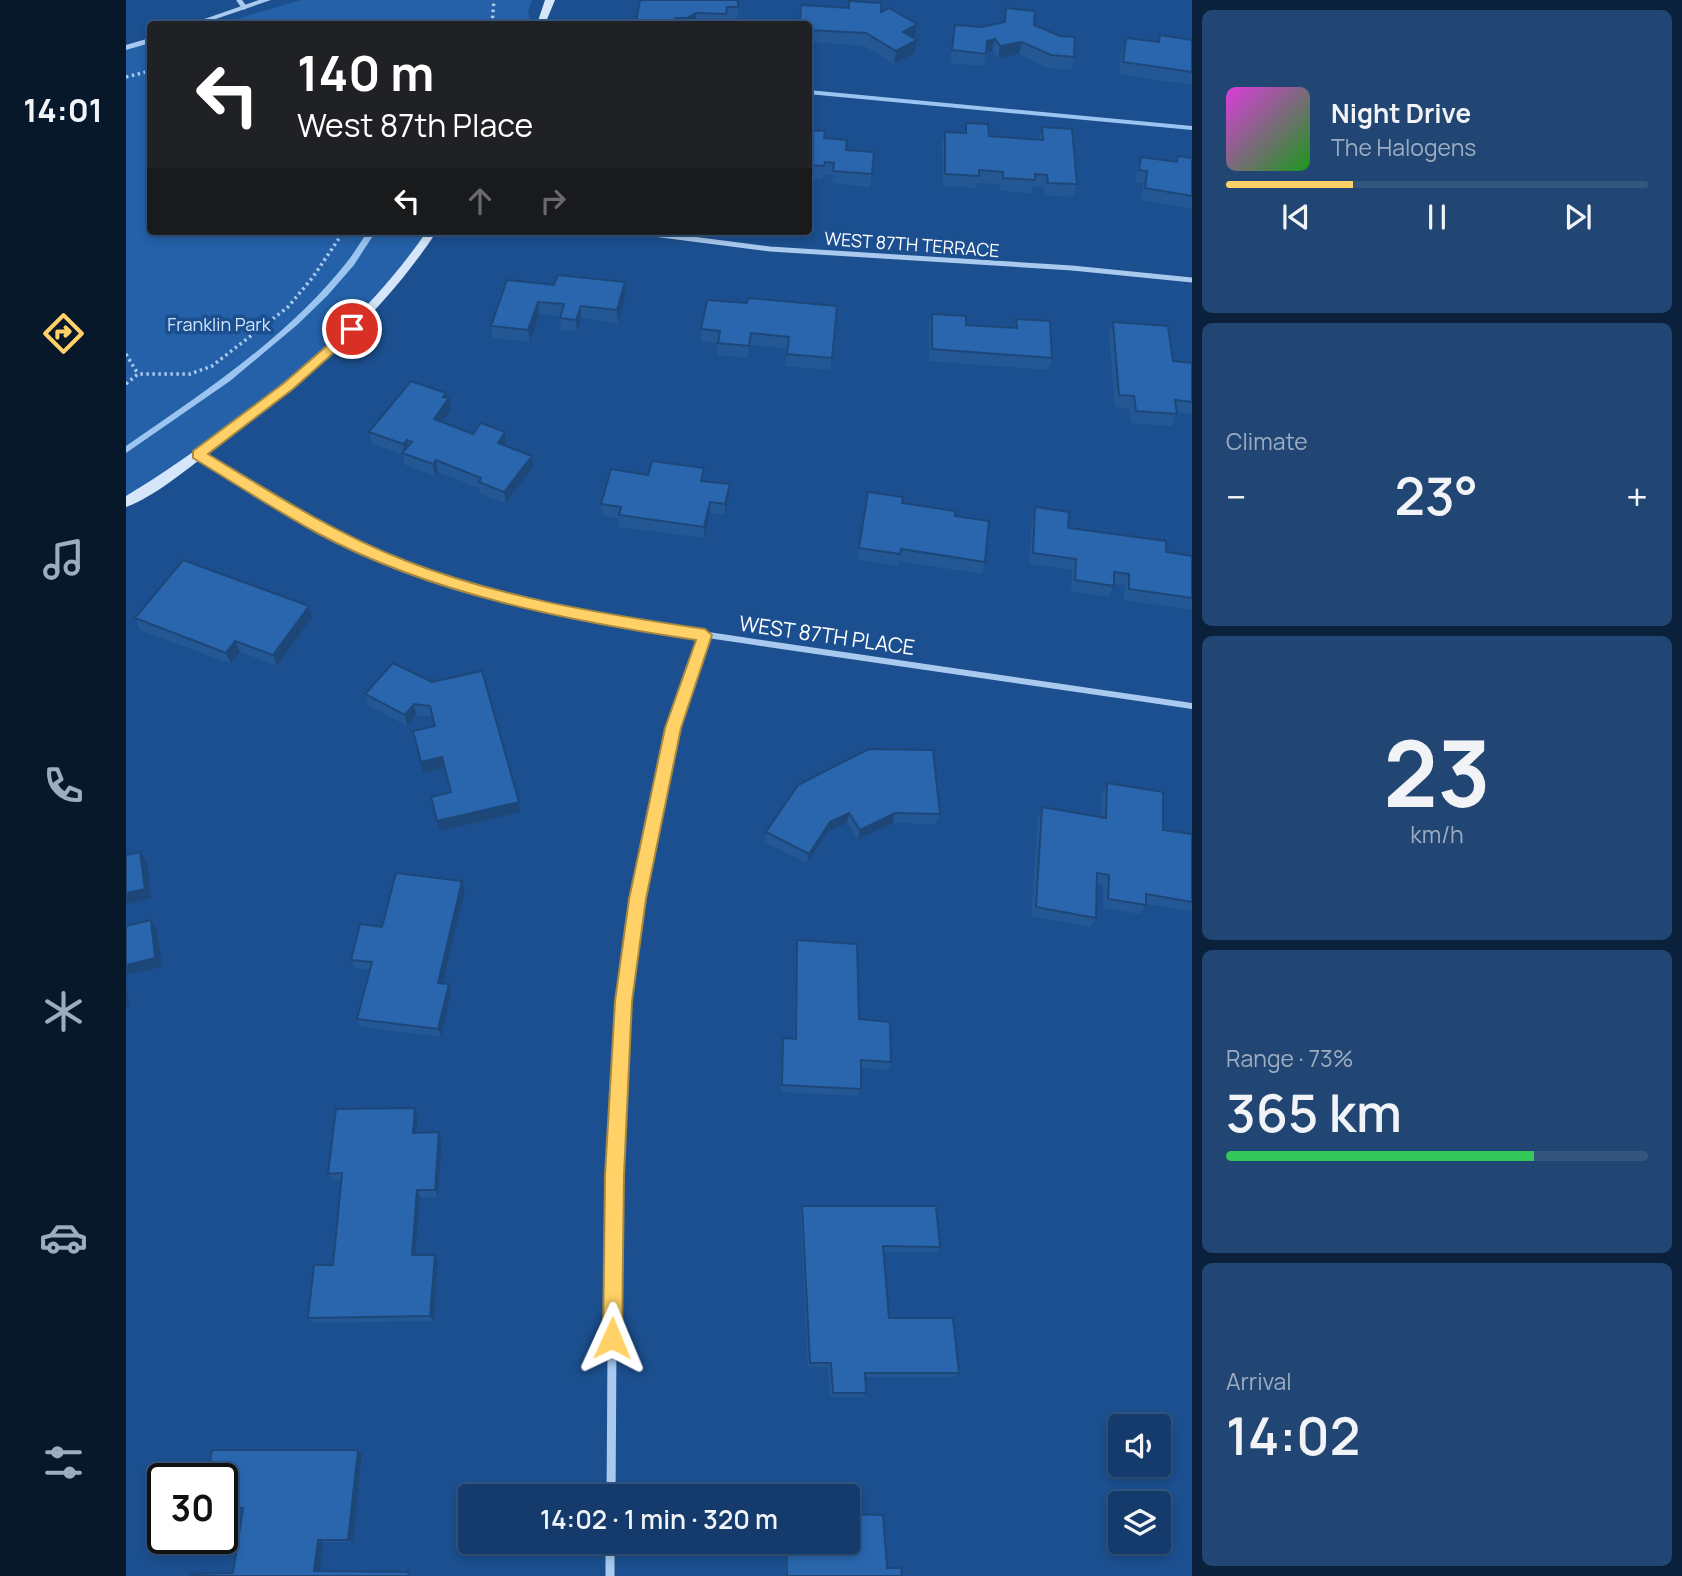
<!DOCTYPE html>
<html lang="en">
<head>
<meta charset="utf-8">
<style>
	body { margin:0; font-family:Manrope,sans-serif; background:#214673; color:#f1f3f6; height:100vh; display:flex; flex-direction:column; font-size:26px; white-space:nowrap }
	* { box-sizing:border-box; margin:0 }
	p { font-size:23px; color:#9dadc1 }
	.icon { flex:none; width:38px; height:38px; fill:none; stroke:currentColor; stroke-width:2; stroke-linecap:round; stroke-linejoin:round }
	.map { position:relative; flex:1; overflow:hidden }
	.panel { display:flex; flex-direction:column; gap:10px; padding:10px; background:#0b203b; width:490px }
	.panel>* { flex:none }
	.banner { position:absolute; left:21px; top:21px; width:665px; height:214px; border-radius:7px; box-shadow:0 4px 10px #0003,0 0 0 2px #33557e; background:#202124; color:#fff; overflow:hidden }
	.tools { position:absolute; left:982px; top:1414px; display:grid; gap:14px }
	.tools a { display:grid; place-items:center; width:63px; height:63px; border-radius:7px; background:#143b6b; box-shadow:0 4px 10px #0003,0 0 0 2px #33557e; font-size:35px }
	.speed { position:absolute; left:21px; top:1463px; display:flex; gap:14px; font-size:35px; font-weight:700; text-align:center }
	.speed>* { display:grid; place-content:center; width:91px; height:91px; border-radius:50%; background:#143b6b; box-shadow:0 4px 10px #0003,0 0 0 2px #33557e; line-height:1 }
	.speed .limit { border:4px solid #111; border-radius:10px; background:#fff; color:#111 }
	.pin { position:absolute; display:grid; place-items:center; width:60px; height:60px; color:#fff; margin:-30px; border:4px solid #fff; border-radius:50%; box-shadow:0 2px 7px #0007 }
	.me { position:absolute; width:77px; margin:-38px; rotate:1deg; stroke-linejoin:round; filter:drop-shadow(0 0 5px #0008) }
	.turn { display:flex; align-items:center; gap:24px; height:147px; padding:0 35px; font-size:32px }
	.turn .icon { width:91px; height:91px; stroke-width:2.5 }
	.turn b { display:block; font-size:49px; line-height:60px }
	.lanes { display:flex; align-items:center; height:66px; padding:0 35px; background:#0003; justify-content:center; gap:35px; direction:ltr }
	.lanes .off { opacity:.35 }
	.big { font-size:52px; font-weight:600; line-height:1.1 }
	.panel .card { flex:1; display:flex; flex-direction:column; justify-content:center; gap:10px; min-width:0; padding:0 24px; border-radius:10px; background:#214673 }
	.panel .dial { align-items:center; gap:0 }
	.dial b { font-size:91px; line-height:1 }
	.song { display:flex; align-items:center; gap:21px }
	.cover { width:84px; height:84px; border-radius:10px; background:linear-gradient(135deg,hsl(300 70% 55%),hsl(120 70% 35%)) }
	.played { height:7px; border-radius:4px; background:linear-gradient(90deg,#ffd166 30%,#33557e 30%) }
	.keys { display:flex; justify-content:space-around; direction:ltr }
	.heat { display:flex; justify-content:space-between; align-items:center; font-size:38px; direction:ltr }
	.charge { height:10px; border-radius:5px; background:linear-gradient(90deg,#34c759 73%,#33557e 0) }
	.trip { position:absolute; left:332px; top:1484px; width:402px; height:70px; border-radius:7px; background:#143b6b; box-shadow:0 4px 10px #0003,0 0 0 2px #33557e; font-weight:600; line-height:70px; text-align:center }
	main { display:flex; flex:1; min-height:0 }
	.dock { display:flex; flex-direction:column; width:126px; justify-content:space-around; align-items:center; background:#08182b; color:#9dadc1 }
	.dock .icon { width:49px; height:49px }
	.dock .current { color:#ffd166 }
	.dock b { font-size:32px; color:#f1f3f6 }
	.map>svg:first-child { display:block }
	.green { fill:#2461a8 }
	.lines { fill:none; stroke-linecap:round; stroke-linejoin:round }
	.stream { fill:#9cc4f0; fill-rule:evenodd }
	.path { stroke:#a9c9ee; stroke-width:3.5; stroke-dasharray:2.5 3.5; stroke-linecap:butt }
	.minor-far2 { stroke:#a9c9ee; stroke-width:5 }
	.minor-far1 { stroke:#a9c9ee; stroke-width:6 }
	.minor { stroke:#a9c9ee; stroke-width:9 }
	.tertiary { fill:#a9c9ee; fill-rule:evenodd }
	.secondary { fill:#d6e6fa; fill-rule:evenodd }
	.wall { fill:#245895 }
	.shaded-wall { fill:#1d4779 }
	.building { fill:#2a66ad; stroke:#1d4779; stroke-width:2 }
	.route { fill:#ffd166; stroke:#a68842; stroke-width:2 }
	.labels { text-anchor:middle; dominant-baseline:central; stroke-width:7; stroke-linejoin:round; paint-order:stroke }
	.far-street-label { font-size:18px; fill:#fff; stroke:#1b4f8f }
	.far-park-label { font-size:18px; fill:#cfe3fa; stroke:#1b4f8f }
	.street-label { font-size:21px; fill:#fff; stroke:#1b4f8f }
</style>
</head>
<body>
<main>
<nav class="dock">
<b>14:01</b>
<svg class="icon current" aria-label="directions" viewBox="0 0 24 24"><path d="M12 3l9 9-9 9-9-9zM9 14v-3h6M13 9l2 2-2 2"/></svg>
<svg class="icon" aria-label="music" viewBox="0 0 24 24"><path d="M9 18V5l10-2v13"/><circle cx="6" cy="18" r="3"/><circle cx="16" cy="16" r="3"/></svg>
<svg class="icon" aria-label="phone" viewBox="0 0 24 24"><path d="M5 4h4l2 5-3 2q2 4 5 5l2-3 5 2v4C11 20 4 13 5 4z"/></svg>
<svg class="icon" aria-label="climate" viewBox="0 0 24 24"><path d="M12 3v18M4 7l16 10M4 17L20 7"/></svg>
<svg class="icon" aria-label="car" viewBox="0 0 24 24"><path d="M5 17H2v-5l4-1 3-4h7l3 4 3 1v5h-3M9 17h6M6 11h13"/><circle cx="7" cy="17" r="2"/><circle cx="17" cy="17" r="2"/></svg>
<svg class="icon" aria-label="filters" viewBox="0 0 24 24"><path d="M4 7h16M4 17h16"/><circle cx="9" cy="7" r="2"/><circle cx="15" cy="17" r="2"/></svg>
</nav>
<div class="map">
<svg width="1066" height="1576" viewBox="0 0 1066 1576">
	<rect width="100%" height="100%" fill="#1b4f8f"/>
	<path class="green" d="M175 0H406L402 13 407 24H93Z
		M24 40V231H306L288 259 163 386 0 502V48Z"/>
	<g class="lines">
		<path class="stream" d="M682 90 1066 126V130L682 94Z
			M242 231H250L228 265 201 296 171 325 104 381 0 453V446C78 392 162 337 221 262 229 252 235 241 242 231Z"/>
		<path class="path" d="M366 24 368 0
			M0 77 24 71
			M0 354 12 374
			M0 384 12 374H64L86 366 162 307 187 277 218 231"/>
		<path class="minor-far2" d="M113 0 118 7
			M504 231 644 249 946 268 1066 280"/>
		<path class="minor-far1" d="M72 455C136 495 201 535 271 563 389 611 518 625 642 644 784 665 925 685 1066 706
			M509 919 547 728 579 635"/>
		<path class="minor" d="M485 1496C487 1303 483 1109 510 917
			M484 1542V1576"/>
		<path class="tertiary" d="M133 0H145L75 24H64Z
			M24 38V43L0 50V45Z"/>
		<path class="secondary" d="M419 0H429L419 24H411Z
			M301 231H311C252 321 171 387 85 451 61 469 28 497 0 507V496C37 474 72 449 106 423 180 367 248 308 301 231Z"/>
	</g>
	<path class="wall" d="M613 0 611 20 600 19V24H503L510 21Z
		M880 8 908 25 948 57 945 70 922 68 893 54 872 58 866 51 860 53 858 66 824 63 829 25 856 27 878 23Z
		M755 12 791 24 789 37 787 38 791 40 789 53 768 64 738 46 682 42V24Z
		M1034 35 1066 40V85L993 74 996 50 1000 38 1032 42Z
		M840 123 863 136 913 140 916 127 951 184 947 197 918 195V187L907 186 906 193 874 191V184L851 183 850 188 817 186 816 144 819 132 838 133Z
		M682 130 720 150 746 174 744 187 706 183 707 175H697V179L682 178Z
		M1052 156 1066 158V209L1015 200 1017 183 1009 182 1011 169 1015 157 1049 162Z
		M381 280 500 294 492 323 455 318 451 332 435 330 434 316 413 314 404 342 367 338 365 326Z
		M621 303 711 306 704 370 659 366 661 349 624 345 622 358 592 355V343L575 341V329Z
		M806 314 840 325 888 328 890 319 926 358 922 370 803 361V326Z
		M987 322 1047 361 1066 363V414L1050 413 1046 426 1005 423 1003 408 989 407 983 334Z
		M321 398H323L325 410 316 422 347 434 379 432 380 444 379 446 406 456 407 467 380 503 354 494 353 488 312 472 309 476 279 465 277 455 246 444 243 432Z
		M522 475 604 484 603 496 599 515 584 513 578 538 493 527V518L476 515 475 504Z
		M742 492 776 503 829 516 859 562 856 574 773 561 772 566 731 559Z
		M909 507 942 528 1040 552 1066 556V610L998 600 999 585 988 584 983 597 945 591 946 570 903 564 906 519Z
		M183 606 186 617 151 666 114 652 105 664 14 630 9 618Z
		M267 663 393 802 394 812 314 831 324 792 318 768 297 773 309 726 307 717 290 715 281 726 242 705 239 694Z
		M981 783 1037 830 1066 834V912L1020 904 1014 914 977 908V884L971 883 970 918 964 927 905 916 912 817 916 807 975 817 976 793Z
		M672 785 814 814 810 824 767 823 732 839 721 823 702 832 681 863 639 842 640 832Z
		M336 881 339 890 317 983 325 993 315 1037 235 1027 231 1019 244 970 229 968 225 960 256 927Z
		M671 940 765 1062 763 1070 735 1068V1089L732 1096 655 1092 656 1046 657 1038 668 1039 670 949Z
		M292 1116 291 1133 313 1132 316 1139 312 1197H294L290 1255H309L312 1261 308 1321 187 1323 182 1318 207 1265 216 1180H207L202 1174Z
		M676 1206 814 1247 810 1252H757L763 1318 833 1373 828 1377H739L740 1393 737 1397H704L702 1367H682L674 1212Z
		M232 1450 236 1454 227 1542H197L194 1571 283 1572 287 1573H107L116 1510H96V1479Z
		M658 1542H723L761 1568 776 1576H659Z"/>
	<path class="shaded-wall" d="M570 13V24H560L561 18Z
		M791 24 789 37 775 44 777 32Z
		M869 39 866 51 859 53 861 41Z
		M791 40 789 53 768 64 770 51Z
		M896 42 893 54 872 58 874 46Z
		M499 282 500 294 492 323 491 310Z
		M412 302 413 314 404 342 402 330Z
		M455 306V318L451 332 450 320Z
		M320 393 321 401 323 398 325 410 310 431 308 419 317 397Z
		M379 432 380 444 373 455 372 443Z
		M281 440 283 451 279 454 277 444Z
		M406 456 407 467 380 503 378 492Z
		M310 460 312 472 309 476 307 464Z
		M604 484 603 496 599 515V504Z
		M584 502V513L578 538V527Z
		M183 606 186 617 151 666 147 655Z
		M109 641 114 652 105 664 100 653Z
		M288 704 290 715 281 726 279 715Z
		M316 757 318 768 297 773 295 762Z
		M393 802 394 812 314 831 311 821Z
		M723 813 721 823 702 832 681 863 683 854 704 822Z
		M769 813 767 823 732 839 734 830Z
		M14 852 21 861 25 898 0 904V893Z
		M336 881 339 890 315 991 312 983Z
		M25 920 31 929 36 967 0 975V965Z
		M0 977 3 1007 0 1008Z
		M323 984 325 993 315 1037 312 1029Z
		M289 1108 292 1116 290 1140 287 1133Z
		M313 1132 316 1139 312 1197 309 1190Z
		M291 1190 294 1197 289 1261 286 1255Z
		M309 1255 312 1261 308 1321 304 1316Z
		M232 1450 236 1454 227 1542 222 1540Z
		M192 1540 197 1542 194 1573 188 1571Z"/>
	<path class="building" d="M514 0H612V7H601L600 14 570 13 561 18H549L548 24H503L504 21H510Z
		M723 1 755 3V12L763 8 791 24 777 32 791 40 770 51 740 33 682 30V24H674L675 5 723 8Z
		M880 8 909 11 908 25 934 36 949 37 948 57 925 55 896 42 874 46 869 39 861 41 860 54 826 50 829 25 856 27 879 22Z
		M1034 35 1066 40V72L997 62 1000 38 1033 42Z
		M840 123 862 124 863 136 917 140 916 127 946 129 951 184 922 183 921 175 909 174V180L877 178V172L853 170V176L819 174V132L840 133Z
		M682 130 699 131 698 138 721 140 720 150 748 152 746 174 707 171 708 163 699 162 698 166 682 165Z
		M1052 156 1066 158V196L1019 188 1021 171 1013 170 1015 157 1051 162Z
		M432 275 499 282 491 310 455 306 450 320 434 318 438 304 412 302 402 330 365 326 381 280 428 285Z
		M622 298 711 306 706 358 661 354 663 337 625 333 623 346 592 343 594 331 575 329 581 300 621 303Z
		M806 314 840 316V325L891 328 890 319 924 321 926 358 806 349Z
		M987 322 1042 326 1047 361 1066 363V402L1049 400 1051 414 1010 411 1008 396 993 395Z
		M285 381 320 393 317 397 323 398 308 419 347 434 355 423 379 432 372 443 406 456 378 492 353 482 355 478 310 460 307 464 276 453 286 442 281 440 277 444 243 432Z
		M526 461 578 468 575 481 604 484 599 504 584 502 578 527 493 515 495 507 475 504 485 469 522 475Z
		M742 492 777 497 776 503 829 511V516L863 521 859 562 775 549 774 554 733 548Z
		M909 507 943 512 942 528 1040 541V552L1066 556V598L1003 589V574L988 572V586L949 580 950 559 907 553Z
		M57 560 183 606 147 655 109 641 100 653 9 618Z
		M267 663 306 682 356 671 393 802 311 821 305 797 325 792 316 757 295 762 287 731 309 726 304 706 288 704 279 715 239 694Z
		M743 749 807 750 814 814 769 813 734 830 723 813 704 822 683 854 640 832 672 785Z
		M981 783 1037 792V830L1066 834V902L1020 894V905L982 899 983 875 971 873 970 918 910 907 916 807 980 818Z
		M14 852 19 889 0 893V855Z
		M270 873 336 881 312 983 323 984 312 1029 231 1019 246 962 225 960 234 924 256 927Z
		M25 920 29 958 0 965V926Z
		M671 940 731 944 733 1019 764 1022 765 1062 735 1060V1089L656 1085 657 1038 670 1039Z
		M289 1108 287 1133 313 1132 309 1190H291L286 1255H309L304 1316 182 1318 188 1265H207L216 1173 202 1174 210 1109Z
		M676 1206H810L814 1247 757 1246 763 1318H827L833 1373H739L740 1393H707L705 1363H684Z
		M86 1450H232L222 1540H192L188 1571 283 1572 282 1576H65L66 1574 107 1573 117 1508H96V1479H81Z
		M723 1514 757 1515 761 1568H775L776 1576H661L660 1542H723Z"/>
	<path class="route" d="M226 324 233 329 231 332 167 389 82 454C146 493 209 533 278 560 375 598 477 614 579 629L586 635 555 728 520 899 506 1001 498 1175 496 1338 494 1345 486 1348 479 1345 477 1338 479 1175 489 1001 503 899 539 728 570 640C443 621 304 594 191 533 149 510 108 483 67 458V451L158 383Z"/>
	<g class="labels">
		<g class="far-street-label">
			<text transform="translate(786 244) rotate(4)">WEST 87TH TERRACE</text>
		</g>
		<g class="far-park-label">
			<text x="93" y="324">Franklin Park</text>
		</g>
		<g class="street-label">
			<text transform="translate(701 635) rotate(8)">WEST 87TH PLACE</text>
		</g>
	</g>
</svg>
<div class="tools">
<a><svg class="icon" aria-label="sound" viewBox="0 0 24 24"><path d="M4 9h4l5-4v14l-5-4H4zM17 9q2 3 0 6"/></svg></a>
<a><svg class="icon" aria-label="layers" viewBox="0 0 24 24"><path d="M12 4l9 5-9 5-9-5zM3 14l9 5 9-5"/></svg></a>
</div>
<div class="speed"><div class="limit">30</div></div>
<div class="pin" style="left:226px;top:329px;background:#d93025"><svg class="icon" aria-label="arrive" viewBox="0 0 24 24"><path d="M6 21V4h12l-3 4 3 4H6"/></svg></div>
<svg class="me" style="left:486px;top:1338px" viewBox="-20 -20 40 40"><path d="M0-17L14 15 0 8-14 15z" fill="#ffd166" stroke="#fff" stroke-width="4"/></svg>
<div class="trip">14:02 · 1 min · 320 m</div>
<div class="banner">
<div class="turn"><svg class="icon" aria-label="left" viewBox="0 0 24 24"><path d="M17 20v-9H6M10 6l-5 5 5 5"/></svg><div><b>140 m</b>West 87th Place</div></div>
<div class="lanes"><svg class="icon" aria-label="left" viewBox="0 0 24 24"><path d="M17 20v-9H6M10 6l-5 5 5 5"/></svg><svg class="icon off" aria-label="ahead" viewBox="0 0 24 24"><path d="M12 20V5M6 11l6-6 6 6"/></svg><svg class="icon off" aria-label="right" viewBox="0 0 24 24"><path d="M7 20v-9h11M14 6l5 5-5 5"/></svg></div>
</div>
</div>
<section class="panel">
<div class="card">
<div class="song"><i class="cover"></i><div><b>Night Drive</b><p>The Halogens</p></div></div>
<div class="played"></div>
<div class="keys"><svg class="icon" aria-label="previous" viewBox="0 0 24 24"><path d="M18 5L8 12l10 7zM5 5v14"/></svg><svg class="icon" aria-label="pause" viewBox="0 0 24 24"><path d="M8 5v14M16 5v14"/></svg><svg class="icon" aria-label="next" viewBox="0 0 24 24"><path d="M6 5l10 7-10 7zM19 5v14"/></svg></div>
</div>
<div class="card"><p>Climate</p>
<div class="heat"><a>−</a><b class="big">23°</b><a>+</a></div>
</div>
<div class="card dial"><b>23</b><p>km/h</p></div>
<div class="card"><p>Range · 73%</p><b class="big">365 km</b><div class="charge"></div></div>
<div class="card"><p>Arrival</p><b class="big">14:02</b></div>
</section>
</main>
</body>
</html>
